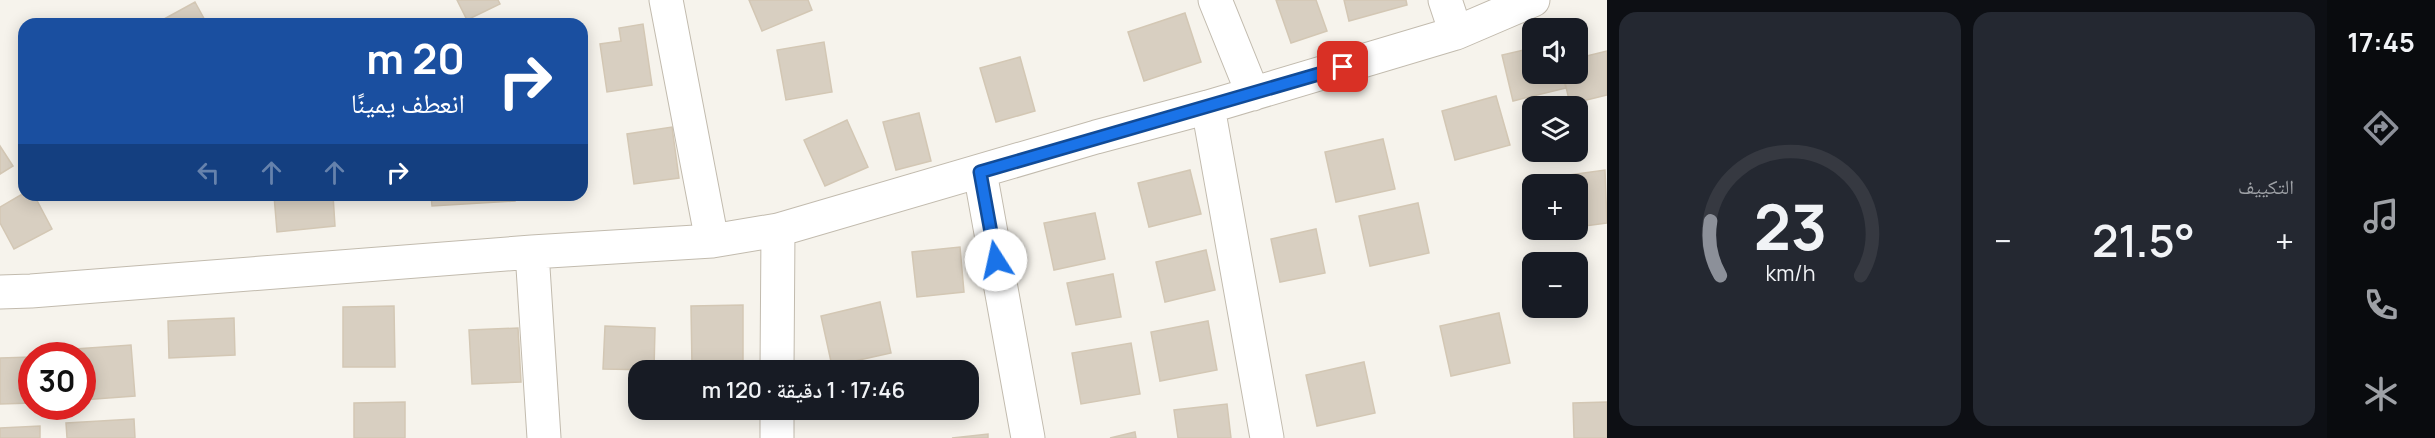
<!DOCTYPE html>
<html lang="ar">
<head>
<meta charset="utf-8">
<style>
	body { margin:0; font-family:Manrope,"Noto Naskh Arabic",sans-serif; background:#242831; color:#f1f3f6; direction:rtl; height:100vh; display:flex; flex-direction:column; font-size:22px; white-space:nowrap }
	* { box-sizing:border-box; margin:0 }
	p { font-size:20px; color:#9ea1a6 }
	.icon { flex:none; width:33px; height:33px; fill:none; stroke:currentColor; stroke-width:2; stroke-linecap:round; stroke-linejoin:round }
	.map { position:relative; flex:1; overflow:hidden; direction:ltr }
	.sheet { display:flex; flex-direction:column; gap:12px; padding:12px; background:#0d0f14; width:720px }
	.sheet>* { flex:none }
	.top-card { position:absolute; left:18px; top:18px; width:570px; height:183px; border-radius:18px; box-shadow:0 3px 15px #0003; direction:rtl; background:#1a4fa0; color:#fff; overflow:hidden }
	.controls { position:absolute; left:1522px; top:18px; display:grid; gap:12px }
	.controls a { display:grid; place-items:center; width:66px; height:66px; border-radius:12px; background:#171b24; box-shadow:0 3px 15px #0003; font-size:30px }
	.speed { position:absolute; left:18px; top:342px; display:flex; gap:12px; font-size:30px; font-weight:700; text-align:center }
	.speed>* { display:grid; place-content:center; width:78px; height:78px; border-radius:50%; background:#171b24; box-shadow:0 3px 15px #0003; line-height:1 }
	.speed .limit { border:9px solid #d22; background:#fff; color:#111 }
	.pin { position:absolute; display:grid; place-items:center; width:51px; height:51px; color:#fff; margin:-26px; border-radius:12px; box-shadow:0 3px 9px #0006 }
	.me { position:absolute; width:66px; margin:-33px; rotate:350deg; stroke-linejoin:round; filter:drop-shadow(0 0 4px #0008) }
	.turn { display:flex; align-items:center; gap:21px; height:126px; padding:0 24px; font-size:27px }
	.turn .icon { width:78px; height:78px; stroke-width:2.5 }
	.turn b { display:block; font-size:42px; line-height:51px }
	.lanes { display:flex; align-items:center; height:57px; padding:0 24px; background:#0003; justify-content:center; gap:30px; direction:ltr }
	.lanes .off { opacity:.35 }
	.big { font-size:45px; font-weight:600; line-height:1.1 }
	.sheet .widget { flex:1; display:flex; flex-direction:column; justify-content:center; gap:9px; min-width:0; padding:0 21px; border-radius:18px; background:#242831 }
	.sheet .dial { align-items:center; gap:0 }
	.dial svg { height:156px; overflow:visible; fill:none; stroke:#363941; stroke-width:7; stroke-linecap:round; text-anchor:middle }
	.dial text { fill:#f1f3f6; stroke:none }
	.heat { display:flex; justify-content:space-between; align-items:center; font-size:33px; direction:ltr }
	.sheet .tiles { flex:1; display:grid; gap:12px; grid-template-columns:repeat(2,1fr) }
	.trip { position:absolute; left:628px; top:360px; width:351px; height:60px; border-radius:18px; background:#171b24; box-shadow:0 3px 15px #0003; font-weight:600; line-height:60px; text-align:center; direction:rtl }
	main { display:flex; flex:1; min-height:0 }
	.tabs { display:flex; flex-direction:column; width:108px; justify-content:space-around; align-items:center; background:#090b0e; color:#9ea1a6 }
	.tabs .icon { width:42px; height:42px }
	.tabs .selected { color:#8c9099 }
	.tabs b { font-size:27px; color:#f1f3f6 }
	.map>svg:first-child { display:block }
	.building { fill:#d8cfc1; stroke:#d3c7b4; stroke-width:1.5 }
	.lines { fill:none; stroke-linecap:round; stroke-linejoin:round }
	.minor-casing { stroke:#c2bbae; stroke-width:35 }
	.minor { stroke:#fff; stroke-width:33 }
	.route-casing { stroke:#114b97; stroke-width:15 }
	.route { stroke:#1a73e8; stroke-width:10 }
</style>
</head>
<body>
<main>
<nav class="tabs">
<b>17:45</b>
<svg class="icon selected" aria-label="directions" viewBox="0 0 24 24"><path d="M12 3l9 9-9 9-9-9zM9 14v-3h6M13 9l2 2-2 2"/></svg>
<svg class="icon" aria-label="music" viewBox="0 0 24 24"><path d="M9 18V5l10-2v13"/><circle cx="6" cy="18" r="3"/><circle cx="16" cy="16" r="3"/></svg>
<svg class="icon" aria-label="phone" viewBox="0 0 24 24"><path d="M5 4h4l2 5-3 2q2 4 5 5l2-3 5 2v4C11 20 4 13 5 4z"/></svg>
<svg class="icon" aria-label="climate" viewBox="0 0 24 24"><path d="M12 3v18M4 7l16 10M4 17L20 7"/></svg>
</nav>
<section class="sheet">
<div class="tiles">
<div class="widget"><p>التكييف</p>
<div class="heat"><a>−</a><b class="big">21.5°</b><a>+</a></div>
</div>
<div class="widget dial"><svg viewBox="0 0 100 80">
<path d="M14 69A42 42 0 1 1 86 69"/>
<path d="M14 69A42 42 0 0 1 9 41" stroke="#8c9099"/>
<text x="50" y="56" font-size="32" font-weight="700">23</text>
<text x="50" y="72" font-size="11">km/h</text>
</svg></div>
</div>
</section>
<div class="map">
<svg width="1607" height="438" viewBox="0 0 1607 438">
	<rect width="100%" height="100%" fill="#f6f3ec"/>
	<path class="building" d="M457 0H498L500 4 467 20Z
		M749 0H808L812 10 762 31Z
		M1276 0H1316L1327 31 1291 43Z
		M1344 0H1406L1407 5 1349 21Z
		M195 2 207 24H155Z
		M1185 13 1201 62 1144 81 1128 32Z
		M643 24 652 85 607 92 600 44 621 41 619 28Z
		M824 42 832 92 786 100 777 50Z
		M1533 48V74H1562L1566 88 1513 101 1502 55Z
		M1607 51V95L1570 104 1563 74H1578V58Z
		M1020 57 1035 111 996 122 980 68Z
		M1496 96 1510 145 1455 160 1442 111Z
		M919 113 931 161 896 170 883 122Z
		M847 120 868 167 825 186 804 140Z
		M672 127 679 178 634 184 627 134Z
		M1383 139 1395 189 1336 202 1325 152Z
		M0 146 13 166 0 174Z
		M1190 170 1201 214 1149 227 1138 183Z
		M1605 170 1607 223 1578 227V184H1556L1555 177Z
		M24 193 34 195 52 229 14 249 0 223V207Z
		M274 195H333L335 226 277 232Z
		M431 195H515V201L432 206Z
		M1418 203 1429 253 1370 266 1359 216Z
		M1095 213 1105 259 1054 270 1044 223Z
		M1316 229 1325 273 1280 282 1271 239Z
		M960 247 964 292 917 297 912 252Z
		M1206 250 1215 290 1165 302 1156 262Z
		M1113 274 1121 317 1076 325 1067 283Z
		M880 302 891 353 832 366 821 316Z
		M743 305V366H692L691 306Z
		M394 306 395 367H343V307Z
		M1499 313 1510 363 1451 376 1440 326Z
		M234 318 235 355 169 358 168 321Z
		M1208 321 1217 370 1160 381 1151 332Z
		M605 326 655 328 654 370 603 369Z
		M518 328 521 382 472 384 469 330Z
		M1131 343 1140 394 1081 404 1072 353Z
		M131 345 135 396 82 400V356H61V350Z
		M32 357V403L0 404V358Z
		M1364 362 1375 413 1317 426 1306 375Z
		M405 402V438H354V403Z
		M1607 402V438H1574L1573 403Z
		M1227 404 1231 438H1178L1174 410Z
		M134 419 135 438H67L66 423Z
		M40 426V438H0V428Z
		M1135 432 1136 438H1110Z
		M988 434V438H952Z"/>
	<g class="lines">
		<g class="minor-casing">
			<path id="minor" d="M666 0 712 241
				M1215 0 1253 94
				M1445 0 1456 33
				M1208 107 1267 438
				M980 172 1028 438
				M532 252 544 438
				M0 292 31 291 532 252 712 241 778 230 1096 137 1208 107 1456 33 1533 0
				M777 370 778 230
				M777 438V410"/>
		</g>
		<use href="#minor" class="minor"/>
	</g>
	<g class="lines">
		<g class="route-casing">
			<path id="route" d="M996 260 980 172 1343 67"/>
		</g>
		<use href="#route" class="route"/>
	</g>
</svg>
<div class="controls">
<a><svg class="icon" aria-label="sound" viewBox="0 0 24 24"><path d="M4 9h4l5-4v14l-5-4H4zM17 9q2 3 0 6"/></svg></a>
<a><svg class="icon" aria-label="layers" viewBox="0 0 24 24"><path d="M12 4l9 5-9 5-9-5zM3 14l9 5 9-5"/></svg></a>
<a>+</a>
<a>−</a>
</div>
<div class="speed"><div class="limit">30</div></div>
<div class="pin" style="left:1343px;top:67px;background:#d93025"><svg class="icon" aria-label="arrive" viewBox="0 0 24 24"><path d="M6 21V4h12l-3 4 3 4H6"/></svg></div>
<svg class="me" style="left:996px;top:260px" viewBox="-20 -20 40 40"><circle r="19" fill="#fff"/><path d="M0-13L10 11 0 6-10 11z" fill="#1a73e8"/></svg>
<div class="trip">17:46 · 1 دقيقة · 120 m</div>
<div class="top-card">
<div class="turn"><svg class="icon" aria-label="right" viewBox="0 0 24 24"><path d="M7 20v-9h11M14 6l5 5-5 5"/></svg><div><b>20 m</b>انعطف يمينًا</div></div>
<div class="lanes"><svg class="icon off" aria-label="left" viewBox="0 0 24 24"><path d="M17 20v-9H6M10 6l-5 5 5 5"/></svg><svg class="icon off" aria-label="ahead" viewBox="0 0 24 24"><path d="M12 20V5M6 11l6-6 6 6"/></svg><svg class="icon off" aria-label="ahead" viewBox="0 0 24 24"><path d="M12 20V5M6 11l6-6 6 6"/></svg><svg class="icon" aria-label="right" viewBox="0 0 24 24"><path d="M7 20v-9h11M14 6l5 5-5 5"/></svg></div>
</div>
</div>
</main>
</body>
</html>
